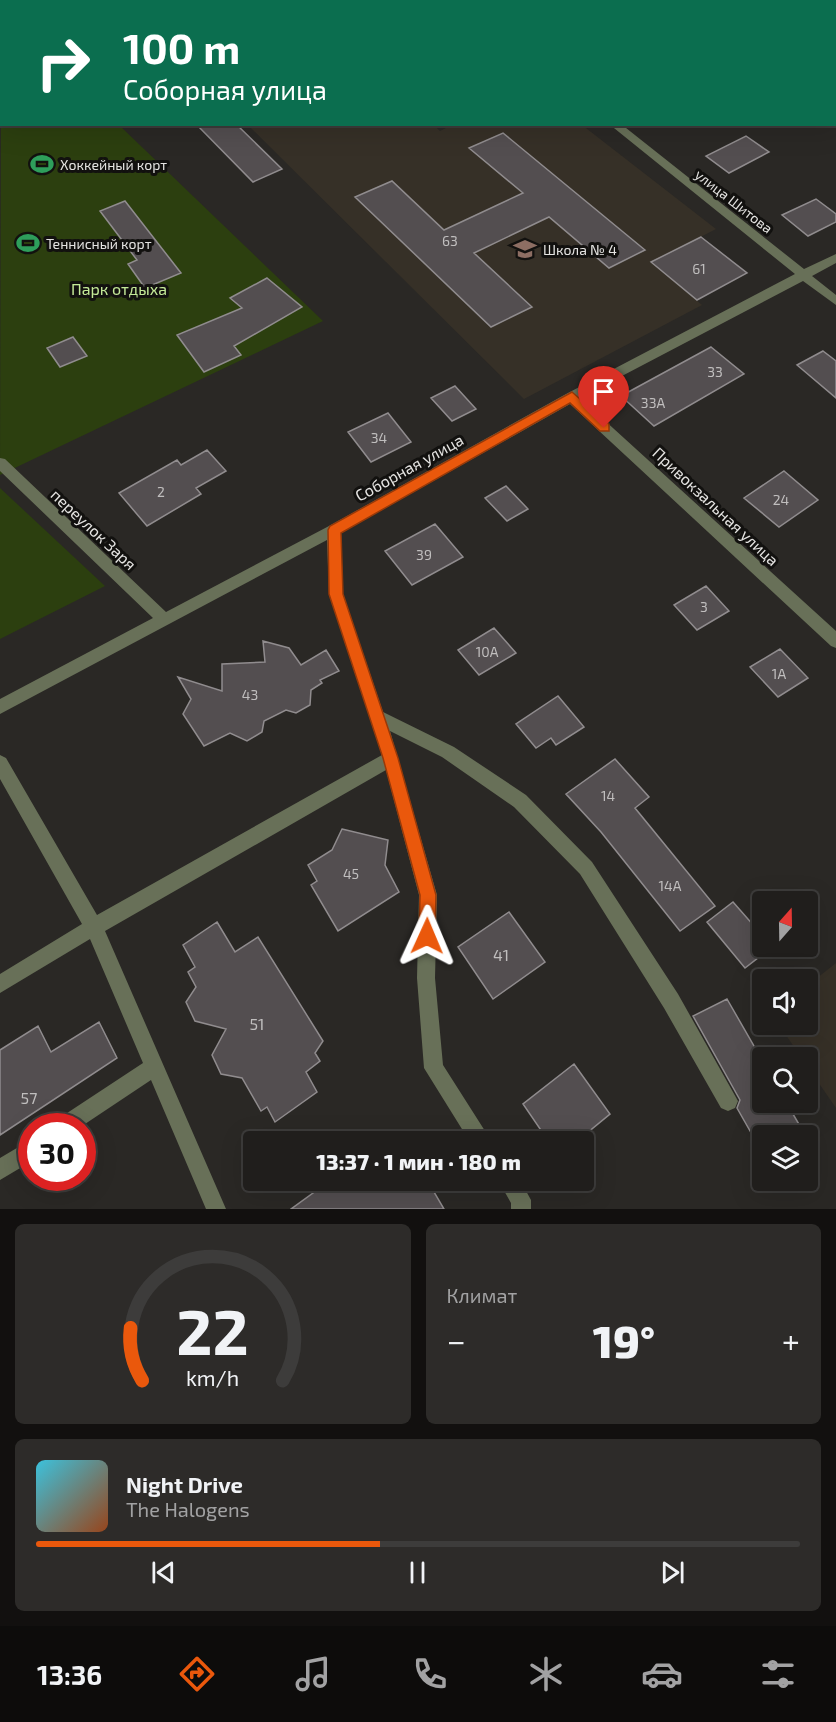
<!DOCTYPE html>
<html lang="ru">
<head>
<meta charset="utf-8">
<style>
	body { margin:0; font-family:"Exo 2",sans-serif; background:#2d2b29; color:#f1f3f6; height:100vh; display:flex; flex-direction:column; font-size:22px; white-space:nowrap }
	* { box-sizing:border-box; margin:0 }
	p { font-size:20px; color:#a2a2a3 }
	.icon { flex:none; width:33px; height:33px; fill:none; stroke:currentColor; stroke-width:2; stroke-linecap:round; stroke-linejoin:round }
	.map { position:relative; height:1209px; overflow:hidden }
	.details { display:flex; flex-direction:column; gap:15px; padding:15px; background:#12100f; flex:1 }
	.details>* { flex:none }
	.hud { position:absolute; left:0px; top:0px; width:837px; height:126px; box-shadow:0 6px 24px #0002,0 0 0 2px #3d3c3b; background:#0b6e4f; color:#fff; overflow:hidden }
	.needle { width:39px; rotate:20deg }
	.fabs { position:absolute; left:752px; top:891px; display:grid; gap:12px }
	.fabs a { display:grid; place-items:center; width:66px; height:66px; border-radius:6px; background:#201e1c; box-shadow:0 6px 24px #0002,0 0 0 2px #3d3c3b; font-size:30px }
	.speed { position:absolute; left:18px; top:1113px; display:flex; gap:12px; font-size:30px; font-weight:700; text-align:center }
	.speed>* { display:grid; place-content:center; width:78px; height:78px; border-radius:50%; background:#201e1c; box-shadow:0 6px 24px #0002,0 0 0 2px #3d3c3b; line-height:1 }
	.speed .limit { border:9px solid #d22; background:#fff; color:#111 }
	.pin { position:absolute; display:grid; place-items:center; width:51px; height:51px; color:#fff; margin:-62px -26px; border-radius:50% 50% 50% 0; rotate:-45deg; box-shadow:0 0 6px #0007 }
	.pin .icon { rotate:45deg }
	.me { position:absolute; width:66px; margin:-33px; rotate:1deg; stroke-linejoin:round; filter:drop-shadow(0 0 4px #0008) }
	.turn { display:flex; align-items:center; gap:21px; height:126px; padding:0 24px; font-size:27px }
	.turn .icon { width:78px; height:78px; stroke-width:2.5 }
	.turn b { display:block; font-size:42px; line-height:51px }
	.big { font-size:45px; font-weight:800; line-height:1.1 }
	.details .card { flex:1; display:flex; flex-direction:column; justify-content:center; gap:9px; min-width:0; padding:0 21px; border-radius:9px; background:#2d2b29 }
	.details .dial { align-items:center; gap:0 }
	.dial svg { height:156px; overflow:visible; fill:none; stroke:#3d3c3b; stroke-width:7; stroke-linecap:round; text-anchor:middle }
	.dial text { fill:#f1f3f6; stroke:none }
	.song { display:flex; align-items:center; gap:18px }
	.cover { width:72px; height:72px; border-radius:9px; background:linear-gradient(135deg,hsl(190 70% 55%),hsl(20 70% 35%)) }
	.played { height:6px; border-radius:3px; background:linear-gradient(90deg,#ea580c 45%,#3d3c3b 45%) }
	.keys { display:flex; justify-content:space-around; direction:ltr }
	.heat { display:flex; justify-content:space-between; align-items:center; font-size:33px; direction:ltr }
	.details .tiles { flex:1; display:grid; gap:15px; grid-template-columns:1fr 1fr }
	.card:last-child { grid-column:span 2 }
	.trip { position:absolute; left:243px; top:1131px; width:351px; height:60px; border-radius:6px; background:#201e1c; box-shadow:0 6px 24px #0002,0 0 0 2px #3d3c3b; font-weight:800; line-height:60px; text-align:center }
	.dock { display:flex; height:96px; justify-content:space-around; align-items:center; background:#0d0c0b; color:#a2a2a3 }
	.dock .icon { width:42px; height:42px }
	.dock .on { color:#ea580c }
	.dock b { font-size:27px; color:#f1f3f6 }
	.map>svg:first-child { display:block }
	.built { fill:#363027 }
	.green { fill:#2c3f0f }
	.building { fill:#534e50; stroke:#908c8e; stroke-width:1.5 }
	.lines { fill:none; stroke-linecap:round; stroke-linejoin:round }
	.minor { fill:#687058; fill-rule:evenodd }
	.route { fill:#ea580c; stroke:#983908; stroke-width:1.5 }
	.labels { text-anchor:middle; dominant-baseline:central; stroke-width:6; stroke-linejoin:round; paint-order:stroke }
	.far-poi-label { font-size:14px; fill:#e5e4e2; stroke:#12110f; text-anchor:start }
	.far-street-label { font-size:14px; fill:#e5e4e2; stroke:#12110f }
	.number-label { font-size:14px; fill:#c0bebe }
	.park-label { font-size:16px; fill:#c4ea98; stroke:#12110f }
	.street-label { font-size:16px; fill:#e5e4e2; stroke:#12110f }
	.near-number-label { font-size:16px; fill:#c0bebe }
</style>
</head>
<body>
<div class="map">
<svg width="836" height="1209" viewBox="0 0 836 1209">
	<rect width="100%" height="100%" fill="#2a2825"/>
	<path class="built" d="M433 124 440 131 454 124 582 125 716 229 652 262 702 305 524 399 248 125Z
		M836 963V1108L807 1066V1058L801 1057 779 1025 807 1024V986Z"/>
	<path class="green" d="M1 87 2 124 119 125 323 321 0 475Z
		M0 488 105 586 0 639Z"/>
	<path class="building" d="M196 124H236L282 169 253 182Z
		M503 133 645 250 609 268 549 217 474 253 532 307 491 327 355 197 392 181 444 230 523 193 469 148Z
		M746 136 769 152 729 173 706 156Z
		M816 199 836 214V222L808 236 782 215Z
		M125 201 181 273 145 288 128 264 137 260 100 211Z
		M701 237 747 273 697 300 651 262Z
		M267 278 302 307 234 346 241 355 204 372 177 335 242 308 230 298Z
		M73 337 87 356 60 367 47 348Z
		M711 347 744 374 654 426 621 396Z
		M823 351 836 361V398L797 365Z
		M455 386 476 409 452 421 431 398Z
		M388 413 411 442 371 462 348 432Z
		M207 450 226 471 196 488 201 494 147 526 119 493 177 460 181 465Z
		M784 471 818 500 779 527 744 498Z
		M506 486 528 509 507 521 485 498Z
		M435 524 463 557 412 585 385 551Z
		M706 586 729 611 697 630 674 605Z
		M494 628 516 653 479 675 458 650Z
		M263 641 289 648 301 665 326 650 339 671 320 680 322 683 311 690 310 705 296 713 286 710 264 721 262 732 247 741 230 733 204 746 183 714 191 699 178 677 222 691V664L265 662Z
		M780 649 808 678 778 697 750 667Z
		M558 696 584 727 556 745 551 738 536 748 516 724Z
		M615 759 649 797 635 808 715 906 680 931 601 832 566 794Z
		M342 829 388 840 385 865 399 892 338 931 311 885 317 881 308 865 332 850Z
		M733 902 762 935V946L772 947 745 968 707 922Z
		M509 912 545 962 493 999 458 947Z
		M217 922 235 952 258 937 323 1041 315 1053 320 1061 306 1072 317 1092 275 1122 267 1107 261 1111 242 1078 221 1074 212 1055 226 1029 195 1021 186 1002 196 987 188 972 195 967 183 945Z
		M727 999 762 1060V1102H786L800 1126 781 1136H762V1152L737 1108 740 1100 693 1016Z
		M99 1022 117 1058 0 1135V1050L38 1026 51 1052Z
		M574 1064 610 1114 576 1142H549L523 1104Z
		M331 1180H427L444 1209H291Z"/>
	<g class="lines">
		<path class="minor" d="M269 0H281L267 2Z
			M452 0H462L464 2H453Z
			M609 124H621L804 269 836 254V263L812 276 836 295V305L803 281 580 398 836 631V648L831 646 570 404 341 533 343 594 383 712 454 747 526 795 592 862 678 994 738 1101 735 1108 728 1111 721 1108 664 1008 580 874 514 807 442 757 390 731 437 895 435 978 443 1065 492 1142H470L424 1068 417 978 419 895 386 770 105 931 226 1209H206L151 1080 82 1126H55L58 1119 143 1063 90 939 0 993V974L82 924 0 779V755L6 758 97 915 382 755 329 594 327 540 0 714V699L153 618 0 471V458L5 459 166 612 329 526 566 394 795 274Z
			M32 1139V1161L0 1180V1158Z
			M498 1180H520L531 1200V1209H511V1203Z"/>
	</g>
	<path class="route" d="M572 392 609 424V431H600L570 403 341 533 343 594 398 758 436 895 435 936 433 942 427 944 421 942 419 936 420 895 383 758 329 594 328 530 330 526Z"/>
	<defs>
		<g id="stadium-bare" transform="scale(1.8)"><path d="M0-5a6.5 5 0 1 0 0 10a6.5 5 0 1 0 0-10ZM-3.5-1.8h7v3.6h-7Z" fill="#2e9e5b" stroke="#12110f" stroke-width="2.5" paint-order="stroke"/></g>
		<g id="school-bare" transform="scale(1.8)"><path d="M0-5L7-2L0 1L-7-2ZM-4 1L0 2.5L4 1V4Q0 6-4 4Z" fill="#8d6e63" stroke="#12110f" stroke-width="2.5" paint-order="stroke"/></g>
	</defs>
	<g fill-rule="evenodd">
		<use href="#stadium-bare" x="42" y="164"/>
		<use href="#stadium-bare" x="28" y="243"/>
		<use href="#school-bare" x="525" y="249"/>
	</g>
	<g class="labels">
		<g class="far-poi-label">
			<text x="60" y="164">Хоккейный корт</text>
			<text x="46" y="243">Теннисный корт</text>
			<text x="543" y="249">Школа № 4</text>
		</g>
		<g class="far-street-label">
			<text transform="translate(734 201) rotate(38)">улица Шитова</text>
		</g>
		<g class="number-label">
			<text x="450" y="240">63</text>
			<text x="699" y="268">61</text>
			<text x="715" y="371">33</text>
			<text x="653" y="402">33А</text>
			<text x="379" y="437">34</text>
			<text x="161" y="491">2</text>
			<text x="781" y="499">24</text>
			<text x="424" y="554">39</text>
			<text x="704" y="606">3</text>
			<text x="487" y="651">10А</text>
			<text x="779" y="673">1А</text>
			<text x="250" y="694">43</text>
			<text x="608" y="795">14</text>
			<text x="351" y="873">45</text>
			<text x="670" y="885">14А</text>
		</g>
		<g class="park-label">
			<text x="119" y="288">Парк отдыха</text>
		</g>
		<g class="street-label">
			<text transform="translate(409 467) rotate(-29)">Соборная улица</text>
			<text transform="translate(716 506) rotate(43)">Привокзальная улица</text>
			<text transform="translate(94 529) rotate(43)">переулок Заря</text>
		</g>
		<g class="near-number-label">
			<text x="501" y="954">41</text>
			<text x="257" y="1023">51</text>
			<text x="29" y="1097">57</text>
		</g>
	</g>
</svg>
<div class="fabs">
<a><svg class="needle" viewBox="-14 -14 28 28"><path d="M0-13l5 13h-10z" fill="#e53935"/><path d="M0 13l5-13h-10z" fill="#a2a2a3"/></svg></a>
<a><svg class="icon" aria-label="sound" viewBox="0 0 24 24"><path d="M4 9h4l5-4v14l-5-4H4zM17 9q2 3 0 6"/></svg></a>
<a><svg class="icon" aria-label="search" viewBox="0 0 24 24"><circle cx="10" cy="10" r="6"/><path d="M15 15l6 6"/></svg></a>
<a><svg class="icon" aria-label="layers" viewBox="0 0 24 24"><path d="M12 4l9 5-9 5-9-5zM3 14l9 5 9-5"/></svg></a>
</div>
<div class="speed"><div class="limit">30</div></div>
<div class="pin" style="left:604px;top:428px;background:#d93025"><svg class="icon" aria-label="arrive" viewBox="0 0 24 24"><path d="M6 21V4h12l-3 4 3 4H6"/></svg></div>
<svg class="me" style="left:427px;top:936px" viewBox="-20 -20 40 40"><path d="M0-17L14 15 0 8-14 15z" fill="#ea580c" stroke="#fff" stroke-width="4"/></svg>
<div class="trip">13:37 · 1 мин · 180 m</div>
<div class="hud">
<div class="turn"><svg class="icon" aria-label="right" viewBox="0 0 24 24"><path d="M7 20v-9h11M14 6l5 5-5 5"/></svg><div><b>100 m</b>Соборная улица</div></div>
</div>
</div>
<section class="details">
<div class="tiles">
<div class="card dial"><svg viewBox="0 0 100 80">
<path d="M14 69A42 42 0 1 1 86 69"/>
<path d="M14 69A42 42 0 0 1 8 42" stroke="#ea580c"/>
<text x="50" y="56" font-size="32" font-weight="700">22</text>
<text x="50" y="72" font-size="11">km/h</text>
</svg></div>
<div class="card"><p>Климат</p>
<div class="heat"><a>−</a><b class="big">19°</b><a>+</a></div>
</div>
<div class="card">
<div class="song"><i class="cover"></i><div><b>Night Drive</b><p>The Halogens</p></div></div>
<div class="played"></div>
<div class="keys"><svg class="icon" aria-label="previous" viewBox="0 0 24 24"><path d="M18 5L8 12l10 7zM5 5v14"/></svg><svg class="icon" aria-label="pause" viewBox="0 0 24 24"><path d="M8 5v14M16 5v14"/></svg><svg class="icon" aria-label="next" viewBox="0 0 24 24"><path d="M6 5l10 7-10 7zM19 5v14"/></svg></div>
</div>
</div>
</section>
<nav class="dock">
<b>13:36</b>
<svg class="icon on" aria-label="directions" viewBox="0 0 24 24"><path d="M12 3l9 9-9 9-9-9zM9 14v-3h6M13 9l2 2-2 2"/></svg>
<svg class="icon" aria-label="music" viewBox="0 0 24 24"><path d="M9 18V5l10-2v13"/><circle cx="6" cy="18" r="3"/><circle cx="16" cy="16" r="3"/></svg>
<svg class="icon" aria-label="phone" viewBox="0 0 24 24"><path d="M5 4h4l2 5-3 2q2 4 5 5l2-3 5 2v4C11 20 4 13 5 4z"/></svg>
<svg class="icon" aria-label="climate" viewBox="0 0 24 24"><path d="M12 3v18M4 7l16 10M4 17L20 7"/></svg>
<svg class="icon" aria-label="car" viewBox="0 0 24 24"><path d="M5 17H2v-5l4-1 3-4h7l3 4 3 1v5h-3M9 17h6M6 11h13"/><circle cx="7" cy="17" r="2"/><circle cx="17" cy="17" r="2"/></svg>
<svg class="icon" aria-label="filters" viewBox="0 0 24 24"><path d="M4 7h16M4 17h16"/><circle cx="9" cy="7" r="2"/><circle cx="15" cy="17" r="2"/></svg>
</nav>
</body>
</html>
